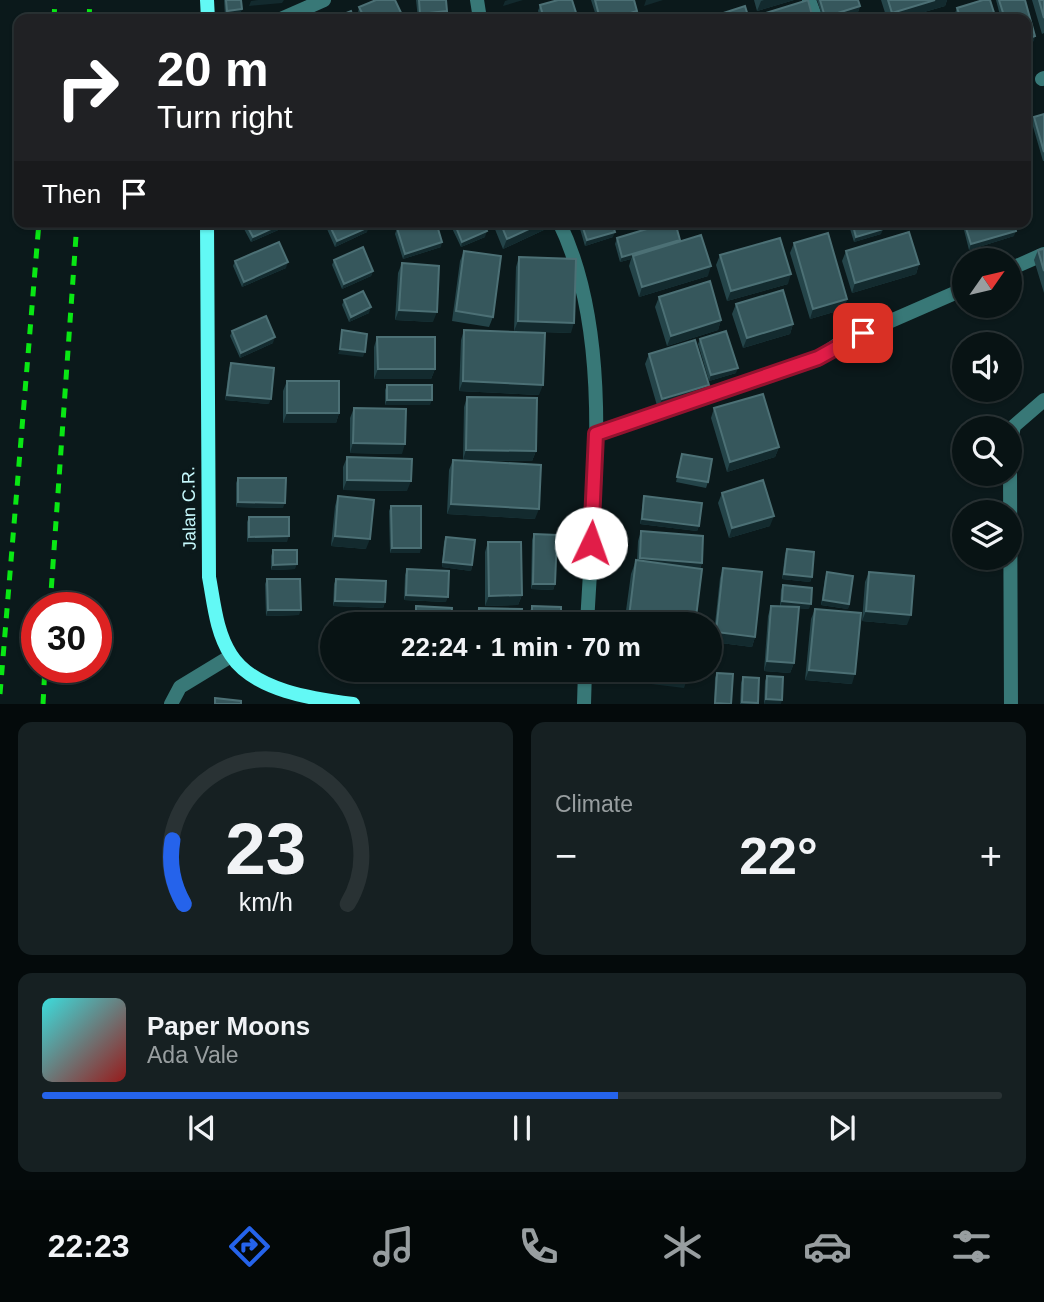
<!DOCTYPE html>
<html lang="en">
<head>
<meta charset="utf-8">
<style>
	body { margin:0; font-family:Helvetica,sans-serif; background:#162022; color:#f1f3f6; height:100vh; display:flex; flex-direction:column; font-size:26px; white-space:nowrap }
	* { box-sizing:border-box; margin:0 }
	p { font-size:23px; color:#989ea0 }
	.icon { flex:none; width:38px; height:38px; fill:none; stroke:currentColor; stroke-width:2; stroke-linecap:round; stroke-linejoin:round }
	.map { position:relative; height:704px; overflow:hidden }
	.panel { display:flex; flex-direction:column; gap:18px; padding:18px; background:#040a0b; flex:1 }
	.panel>* { flex:none }
	.banner { position:absolute; left:14px; top:14px; width:1017px; height:214px; border-radius:14px; box-shadow:0 2px 5px #0004,0 0 0 2px #293234; background:#202124; color:#fff; overflow:hidden }
	.needle { width:46px; rotate:56deg }
	.buttons { position:absolute; left:952px; top:248px; display:grid; gap:14px }
	.buttons a { display:grid; place-items:center; width:70px; height:70px; border-radius:50%; background:#081314; box-shadow:0 2px 5px #0004,0 0 0 2px #293234; font-size:35px }
	.speed { position:absolute; left:21px; top:592px; display:flex; gap:14px; font-size:35px; font-weight:700; text-align:center }
	.speed>* { display:grid; place-content:center; width:91px; height:91px; border-radius:50%; background:#081314; box-shadow:0 2px 5px #0004,0 0 0 2px #293234; line-height:1 }
	.speed .limit { border:10px solid #d22; background:#fff; color:#111 }
	.pin { position:absolute; display:grid; place-items:center; width:60px; height:60px; color:#fff; margin:-30px; border-radius:14px; box-shadow:0 4px 10px #0006 }
	.me { position:absolute; width:77px; margin:-38px; rotate:3deg; stroke-linejoin:round; filter:drop-shadow(0 0 5px #0008) }
	.turn { display:flex; align-items:center; gap:24px; height:147px; padding:0 28px; font-size:32px }
	.turn .icon { width:91px; height:91px; stroke-width:2.5 }
	.turn b { display:block; font-size:49px; line-height:60px }
	.then { display:flex; align-items:center; height:66px; padding:0 28px; background:#0003; gap:14px; font-size:26px }
	.big { font-size:52px; font-weight:600; line-height:1.1 }
	.panel .tile { flex:1; display:flex; flex-direction:column; justify-content:center; gap:10px; min-width:0; padding:0 24px; border-radius:14px; background:#162022 }
	.panel .dial { align-items:center; gap:0 }
	.dial svg { height:182px; overflow:visible; fill:none; stroke:#293234; stroke-width:7; stroke-linecap:round; text-anchor:middle }
	.dial text { fill:#f1f3f6; stroke:none }
	.song { display:flex; align-items:center; gap:21px }
	.cover { width:84px; height:84px; border-radius:10px; background:linear-gradient(135deg,hsl(180 70% 55%),hsl(0 70% 35%)) }
	.played { height:7px; border-radius:4px; background:linear-gradient(90deg,#2563eb 60%,#293234 60%) }
	.keys { display:flex; justify-content:space-around; direction:ltr }
	.heat { display:flex; justify-content:space-between; align-items:center; font-size:38px; direction:ltr }
	.panel .tiles { flex:1; display:grid; gap:18px; grid-template-columns:1fr 1fr }
	.tile:last-child { grid-column:span 2 }
	.trip { position:absolute; left:320px; top:612px; width:402px; height:70px; border-radius:35px; background:#081314; box-shadow:0 2px 5px #0004,0 0 0 2px #293234; font-weight:600; line-height:70px; text-align:center }
	.dock { display:flex; height:112px; justify-content:space-around; align-items:center; background:#030808; color:#989ea0 }
	.dock .icon { width:49px; height:49px }
	.dock .current { color:#2563eb }
	.dock b { font-size:32px; color:#f1f3f6 }
	.map>svg:first-child { display:block }
	.lines { fill:none; stroke-linecap:round; stroke-linejoin:round }
	.street { stroke:#387877; stroke-width:14 }
	.secondary { stroke:#62f9f5; stroke-width:14 }
	.rail { stroke:#09e714; stroke-width:5; stroke-dasharray:10 9; stroke-linecap:butt }
	.wall { fill:#244449 }
	.shaded-wall { fill:#132a2e }
	.building { fill:#36575c; stroke:#4c7075; stroke-width:2 }
	.route-casing { stroke:#92132f; stroke-width:18 }
	.route { stroke:#e11d48; stroke-width:12 }
	.labels { text-anchor:middle; dominant-baseline:central; stroke-width:7; stroke-linejoin:round; paint-order:stroke }
	.street-label { font-size:18px; fill:#c7f9fd; stroke:#0b191b }
</style>
</head>
<body>
<div class="map">
<svg width="1044" height="704" viewBox="0 0 1044 704">
	<rect width="100%" height="100%" fill="#0b191b"/>
	<g class="lines">
		<path class="street" d="M477 0 480 19
			M809 0 816 19
			M281 19 324 0
			M1042 79 1044 78
			M559 222C615 336 593 500 587 625
			M1010 269 1044 254
			M596 434 818 358 838 344 964 289
			M1010 446 1014 426 1044 400
			M1010 471 1011 704
			M171 704 180 687 231 656
			M584 704 585 670"/>
		<path class="secondary" d="M207 0 208 19
			M207 222 209 577C214 603 216 632 231 655 254 691 314 699 353 704"/>
		<path class="rail" d="M54 19 55 0
			M89 19 90 0
			M50 607 77 222
			M0 694 39 222
			M43 704 45 667"/>
	</g>
	<path class="wall" d="M224 0H241L242 9 240 14 225 16Z
		M416 0H446L447 11 445 17 418 19Z
		M591 0H634L637 11 635 17 627 19H597Z
		M754 0H794L757 11Z
		M817 0H858L860 6 858 12 833 19H823Z
		M881 0H947L945 6 900 19H887Z
		M996 0H1025L1034 41 1026 43V19H1001Z
		M1032 0H1044V33L1042 34Z
		M540 5 578 19H541L538 11Z
		M359 7 404 19H361L358 13Z
		M957 8 996 19H957L955 13Z
		M1044 114V161H1043L1032 123 1034 117Z
		M449 222H483L485 237 461 247Z
		M492 222H549L546 229 503 249Z
		M578 222H612L613 237 585 246Z
		M623 222H652L625 230Z
		M848 222H882L881 234 854 242Z
		M962 222H1014V236L969 250Z
		M246 224 285 227 251 242 244 229Z
		M329 224 367 232 335 247 327 229Z
		M397 228 441 247 403 259 395 234Z
		M617 238 680 240 679 242 708 276 639 297 629 266 631 259 620 262 615 244Z
		M794 243 847 299 844 309 810 319 790 253Z
		M1044 249V293L1034 260 1038 250Z
		M464 251 493 317 489 327 452 321 460 261Z
		M846 251 919 264 916 274 852 293 842 261Z
		M720 255 788 284 727 301 716 265Z
		M519 257 571 333 514 331 516 267Z
		M334 260 373 271 371 276 342 289 332 265Z
		M235 261 286 268 242 287 233 266Z
		M402 263 433 322 395 320 398 273Z
		M659 297 721 320 718 330 667 346 655 307Z
		M344 300 369 313 349 322 342 305Z
		M736 304 793 324 790 334 743 348 732 314Z
		M464 330 539 395 459 391 461 340Z
		M232 331 273 343 240 358 230 336Z
		M377 337 435 369 431 379H374V347Z
		M700 339 736 373 709 381 698 344Z
		M649 354 709 385 705 395 658 409 645 364Z
		M231 363 269 404 225 400 229 369Z
		M287 381 339 413 336 423H283V391Z
		M387 385 430 405H385V390Z
		M467 397 536 451 532 461 463 460 464 407Z
		M354 408 402 454 350 453V418Z
		M714 408 779 447 775 457 727 472 711 418Z
		M682 454 708 482 706 488 676 482Z
		M347 457 407 491 343 490V467Z
		M453 460 535 519 447 514 449 470Z
		M238 478 283 508 236 507V483Z
		M722 493 770 526 729 538 718 503Z
		M338 496 366 549 331 546 335 506Z
		M644 496 699 526 697 531 640 524 643 502Z
		M391 506 420 553H390L389 511Z
		M249 517 287 542H247V522Z
		M641 531 702 563 700 569 695 625H624L631 574 636 560 637 561 638 541Z
		M534 534 555 584 553 590 531 589 532 540Z
		M446 537 472 565 471 571 442 567 444 542Z
		M488 542 522 595 518 605 485 606V552Z
		M787 549 812 577 810 582 782 579 785 554Z
		M273 550 295 569 271 570V556Z
		M723 568 755 637 752 647 713 642 720 578Z
		M407 569 446 602 404 600 405 575Z
		M827 572 849 604 848 609 821 605 825 578Z
		M869 572 907 625 862 621 865 582Z
		M267 579 299 615 266 616 265 584Z
		M336 579 385 602 383 608 333 606 334 584Z
		M783 585 809 609 798 608 794 663 790 673 764 671 768 616 771 606H780L781 590Z
		M416 606 451 625H412L413 616Z
		M532 606 561 625H530V611Z
		M479 608 521 625H475V618Z
		M815 609 852 684 805 680 811 619Z
		M717 673 731 704H714L715 678Z
		M767 676 781 704H764L765 681Z
		M743 677 759 678 758 704H740L741 683Z"/>
	<path class="shaded-wall" d="M258 0H284L282 3 249 6 251 1Z
		M508 0H523L503 6 505 1Z
		M646 0H663L644 6Z
		M764 0H794L757 11 761 1Z
		M935 0H947L945 6 900 19H889L892 13Z
		M860 6 858 12 833 19H824L825 17Z
		M242 9 240 14 225 16 227 11Z
		M447 11 445 17 418 19 420 14Z
		M637 11 635 17 627 19H611Z
		M1035 36 1034 41 1026 43V39Z
		M1031 99 1029 104 1026 105V101Z
		M286 222 285 227 251 242 253 237Z
		M544 222H549L546 229 503 249 507 239Z
		M628 222H652L625 230Z
		M703 222H713L702 226Z
		M369 227 367 232 335 247 337 241Z
		M883 229 881 234 854 242 856 237Z
		M487 231 485 237 461 247 462 242Z
		M1016 231 1014 236 969 250 971 244Z
		M615 232 613 237 585 246 587 240Z
		M680 240 678 245 633 256 631 259 620 262 622 257Z
		M442 242 441 247 403 259 405 254Z
		M288 262 286 268 242 287 244 282Z
		M919 264 916 274 852 293 855 283Z
		M711 266 708 276 639 297 642 287Z
		M373 271 371 276 342 289 344 284Z
		M791 274 788 284 727 301 731 291Z
		M847 299 844 309 810 319 813 309Z
		M371 307 369 313 349 322 351 317Z
		M399 310 437 312 433 322 395 320Z
		M721 320 718 330 667 346 671 336Z
		M518 321 574 323 571 333 514 331Z
		M793 324 790 334 743 348 747 338Z
		M275 337 273 343 240 358 241 353Z
		M340 349 365 352 363 357 338 354Z
		M738 368 736 373 709 381 711 375Z
		M378 369H435L431 379H374Z
		M463 381 543 385 539 395 459 391Z
		M709 385 705 395 658 409 662 399Z
		M227 395 271 399 269 404 225 400Z
		M387 400H432L430 405H385Z
		M287 413H339L336 423H283Z
		M353 443 405 444 402 454 350 453Z
		M779 447 775 457 727 472 730 462Z
		M466 450 536 451 532 461 463 460Z
		M347 480 411 481 407 491 343 490Z
		M238 502 285 503 283 508 236 507Z
		M451 504 539 509 535 519 447 514Z
		M774 516 770 526 729 538 732 528Z
		M642 519 699 526 697 531 640 524Z
		M289 536 287 542H247L249 537Z
		M335 536 370 539 366 549 331 546Z
		M392 548H421L420 553H390Z
		M640 558 702 563 698 573 636 568Z
		M443 562 472 565 471 571 442 567Z
		M297 564 295 569 271 570 273 565Z
		M784 574 812 577 810 582 782 579Z
		M533 584H555L553 590 531 589Z
		M406 595 448 597 446 602 404 600Z
		M522 595 518 605 485 606 489 596Z
		M823 600 849 604 848 609 821 605Z
		M335 601 385 602 383 608 333 606Z
		M782 601 811 604 809 609 780 607Z
		M268 610H301L299 615 266 616Z
		M866 611 911 615 907 625 862 621Z
		M716 632 755 637 752 647 713 642Z
		M767 661 794 663 790 673 764 671Z
		M411 670H448L445 677 410 675Z
		M475 670H519L516 678 473 677Z
		M621 670H657L689 674 684 688 618 680Z
		M809 670 855 674 852 684 805 680Z
		M766 699 782 700 781 704H764Z"/>
	<path class="building" d="M226 0H241L242 9 227 11Z
		M376 0H395L404 19H365L359 7Z
		M419 0H446L447 11 420 14Z
		M558 0H572L578 19H544L540 5Z
		M595 0H634L637 11 611 19H600Z
		M808 0 813 19H768L766 13Z
		M820 0H858L860 6 825 17Z
		M888 0H935L892 13Z
		M983 0H990L996 19H961L957 8Z
		M999 0H1025L1035 36 1026 39V19H1005Z
		M1039 0H1044V18Z
		M745 6 749 19H709L708 18Z
		M351 11 354 19H334V18Z
		M450 15 451 19H441Z
		M948 15 949 19H935Z
		M1026 80 1031 99 1026 101Z
		M1044 114V152L1034 117Z
		M250 222H286L253 237 246 224Z
		M332 222H367L369 227 337 241 329 224Z
		M415 222H436L442 242 405 254 397 228Z
		M454 222H483L487 231 462 242Z
		M500 222H544L507 239Z
		M581 222H612L615 232 587 240Z
		M670 222H675L680 240 622 257 617 238Z
		M852 222H882L883 229 856 237Z
		M964 222H1014L1016 231 971 244Z
		M909 232 919 264 855 283 846 251Z
		M828 233 847 299 813 309 794 243Z
		M701 235 711 266 642 287 633 256Z
		M780 238 791 274 731 291 720 255Z
		M279 242 288 262 244 282 235 261Z
		M363 247 373 271 344 284 334 260Z
		M1044 249V271L1038 250Z
		M464 251 501 256 493 317 456 311Z
		M519 257 576 259 574 323 518 321Z
		M402 263 439 266 437 312 399 310Z
		M710 281 721 320 671 336 659 297Z
		M783 290 793 324 747 338 736 304Z
		M363 291 371 307 351 317 344 300Z
		M266 316 275 337 241 353 232 331Z
		M342 330 367 334 365 352 340 349Z
		M464 330 545 333 543 385 463 381Z
		M726 331 738 368 711 375 700 339Z
		M377 337H435V369H378Z
		M695 340 709 385 662 399 649 354Z
		M231 363 274 368 271 399 227 395Z
		M287 381H339V413H287Z
		M387 385H432V400H387Z
		M763 394 779 447 730 462 714 408Z
		M467 397 537 398 536 451 466 450Z
		M354 408 406 409 405 444 353 443Z
		M682 454 712 459 708 482 677 477Z
		M347 457 412 459 411 481 347 480Z
		M453 460 541 465 539 509 451 504Z
		M238 478H286L285 503 238 502Z
		M763 480 774 516 732 528 722 493Z
		M338 496 374 500 370 539 335 536Z
		M644 496 702 503 699 526 642 519Z
		M391 506H421V548H392Z
		M249 517H289V536L249 537Z
		M641 531 703 536 702 563 640 558Z
		M534 534 557 535 555 584H533Z
		M446 537 475 540 472 565 443 562Z
		M488 542H521L522 595 489 596Z
		M787 549 814 552 812 577 784 574Z
		M273 550H297V564L273 565Z
		M636 560 702 569 695 625H628Z
		M723 568 762 572 755 637 716 632Z
		M407 569 449 571 448 597 406 595Z
		M827 572 853 576 849 604 823 600Z
		M869 572 914 576 911 615 866 611Z
		M267 579H300L301 610H268Z
		M336 579 386 581 385 602 335 601Z
		M783 585 812 588 811 604 782 601Z
		M416 606 452 608 451 625H416Z
		M532 606 561 607V625H532Z
		M771 606 799 607 794 663 767 661Z
		M479 608 522 609 521 625H478Z
		M815 609 861 613 855 674 809 670Z
		M657 670H689V674Z
		M717 673 733 674 731 704 715 703Z
		M767 676 783 677 782 700 766 699Z
		M743 677 759 678 758 703 742 702Z
		M215 698 241 701V704H215Z"/>
	<g class="lines">
		<g class="route-casing">
			<path id="route" d="M591 543 596 434 818 358 863 333"/>
		</g>
		<use href="#route" class="route"/>
	</g>
	<g class="labels">
		<g class="street-label">
			<text transform="translate(189 508) rotate(-91)">Jalan C.R.</text>
		</g>
	</g>
</svg>
<div class="buttons">
<a><svg class="needle" viewBox="-14 -14 28 28"><path d="M0-13l5 13h-10z" fill="#e53935"/><path d="M0 13l5-13h-10z" fill="#989ea0"/></svg></a>
<a><svg class="icon" aria-label="sound" viewBox="0 0 24 24"><path d="M4 9h4l5-4v14l-5-4H4zM17 9q2 3 0 6"/></svg></a>
<a><svg class="icon" aria-label="search" viewBox="0 0 24 24"><circle cx="10" cy="10" r="6"/><path d="M15 15l6 6"/></svg></a>
<a><svg class="icon" aria-label="layers" viewBox="0 0 24 24"><path d="M12 4l9 5-9 5-9-5zM3 14l9 5 9-5"/></svg></a>
</div>
<div class="speed"><div class="limit">30</div></div>
<div class="pin" style="left:863px;top:333px;background:#d93025"><svg class="icon" aria-label="arrive" viewBox="0 0 24 24"><path d="M6 21V4h12l-3 4 3 4H6"/></svg></div>
<svg class="me" style="left:591px;top:543px" viewBox="-20 -20 40 40"><circle r="19" fill="#fff"/><path d="M0-13L10 11 0 6-10 11z" fill="#e11d48"/></svg>
<div class="trip">22:24 · 1 min · 70 m</div>
<div class="banner">
<div class="turn"><svg class="icon" aria-label="right" viewBox="0 0 24 24"><path d="M7 20v-9h11M14 6l5 5-5 5"/></svg><div><b>20 m</b>Turn right</div></div>
<div class="then">Then<svg class="icon" aria-label="arrive" viewBox="0 0 24 24"><path d="M6 21V4h12l-3 4 3 4H6"/></svg></div>
</div>
</div>
<section class="panel">
<div class="tiles">
<div class="tile dial"><svg viewBox="0 0 100 80">
<path d="M14 69A42 42 0 1 1 86 69"/>
<path d="M14 69A42 42 0 0 1 9 41" stroke="#2563eb"/>
<text x="50" y="56" font-size="32" font-weight="700">23</text>
<text x="50" y="72" font-size="11">km/h</text>
</svg></div>
<div class="tile"><p>Climate</p>
<div class="heat"><a>−</a><b class="big">22°</b><a>+</a></div>
</div>
<div class="tile">
<div class="song"><i class="cover"></i><div><b>Paper Moons</b><p>Ada Vale</p></div></div>
<div class="played"></div>
<div class="keys"><svg class="icon" aria-label="previous" viewBox="0 0 24 24"><path d="M18 5L8 12l10 7zM5 5v14"/></svg><svg class="icon" aria-label="pause" viewBox="0 0 24 24"><path d="M8 5v14M16 5v14"/></svg><svg class="icon" aria-label="next" viewBox="0 0 24 24"><path d="M6 5l10 7-10 7zM19 5v14"/></svg></div>
</div>
</div>
</section>
<nav class="dock">
<b>22:23</b>
<svg class="icon current" aria-label="directions" viewBox="0 0 24 24"><path d="M12 3l9 9-9 9-9-9zM9 14v-3h6M13 9l2 2-2 2"/></svg>
<svg class="icon" aria-label="music" viewBox="0 0 24 24"><path d="M9 18V5l10-2v13"/><circle cx="6" cy="18" r="3"/><circle cx="16" cy="16" r="3"/></svg>
<svg class="icon" aria-label="phone" viewBox="0 0 24 24"><path d="M5 4h4l2 5-3 2q2 4 5 5l2-3 5 2v4C11 20 4 13 5 4z"/></svg>
<svg class="icon" aria-label="climate" viewBox="0 0 24 24"><path d="M12 3v18M4 7l16 10M4 17L20 7"/></svg>
<svg class="icon" aria-label="car" viewBox="0 0 24 24"><path d="M5 17H2v-5l4-1 3-4h7l3 4 3 1v5h-3M9 17h6M6 11h13"/><circle cx="7" cy="17" r="2"/><circle cx="17" cy="17" r="2"/></svg>
<svg class="icon" aria-label="filters" viewBox="0 0 24 24"><path d="M4 7h16M4 17h16"/><circle cx="9" cy="7" r="2"/><circle cx="15" cy="17" r="2"/></svg>
</nav>
</body>
</html>
